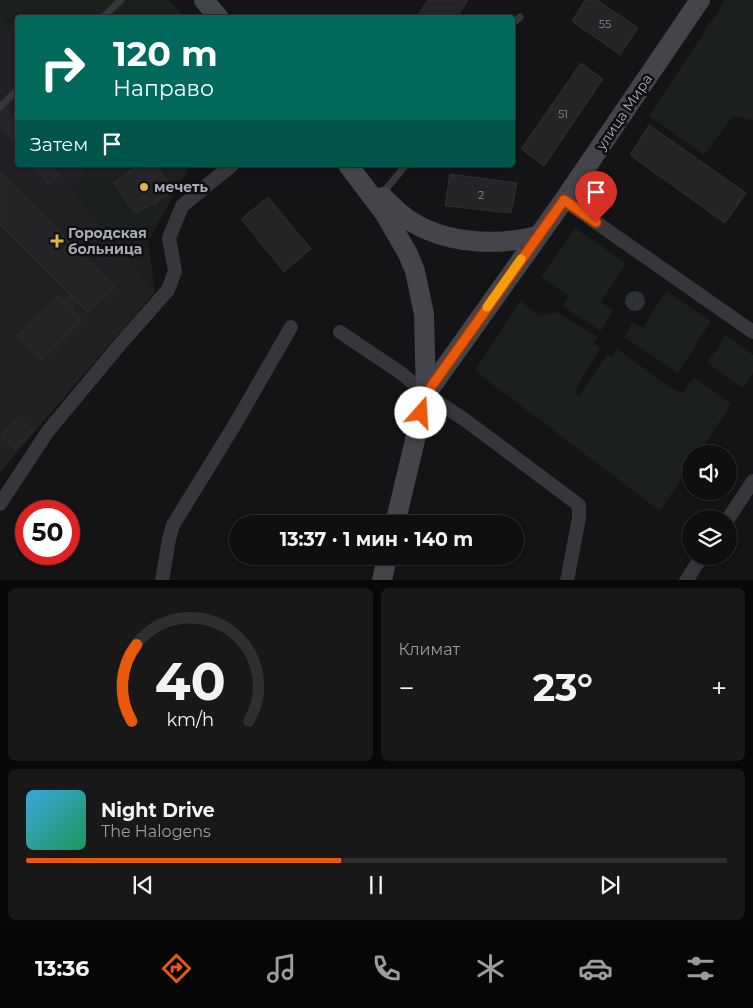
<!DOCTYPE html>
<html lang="ru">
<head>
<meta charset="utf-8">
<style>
	body { margin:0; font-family:Montserrat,sans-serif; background:#181819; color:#f1f3f6; height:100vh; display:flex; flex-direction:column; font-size:19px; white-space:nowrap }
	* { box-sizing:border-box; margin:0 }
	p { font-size:16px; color:#9b9c9f }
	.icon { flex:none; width:28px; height:28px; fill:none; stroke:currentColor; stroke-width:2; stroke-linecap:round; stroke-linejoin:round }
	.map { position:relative; height:580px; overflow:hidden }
	.panel { display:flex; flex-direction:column; gap:8px; padding:8px; background:#080809; flex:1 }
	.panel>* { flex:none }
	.hud { position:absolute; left:15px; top:15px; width:500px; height:152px; border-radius:5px; box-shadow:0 1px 4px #0004,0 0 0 1px #2f2f30; background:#00695c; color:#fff; overflow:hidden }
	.buttons { position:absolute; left:682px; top:445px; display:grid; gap:10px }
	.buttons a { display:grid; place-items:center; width:55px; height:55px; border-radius:50%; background:#0f0f10; box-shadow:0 1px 4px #0004,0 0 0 1px #2f2f30; font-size:25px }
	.speed { position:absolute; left:15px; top:500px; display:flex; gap:10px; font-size:25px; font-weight:700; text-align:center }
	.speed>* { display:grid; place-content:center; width:65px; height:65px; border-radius:50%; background:#0f0f10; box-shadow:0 1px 4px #0004,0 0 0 1px #2f2f30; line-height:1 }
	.speed .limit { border:8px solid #d22; background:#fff; color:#111 }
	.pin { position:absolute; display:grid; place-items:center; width:42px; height:42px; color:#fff; margin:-51px -21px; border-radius:50% 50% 50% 0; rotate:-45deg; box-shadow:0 0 5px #0007 }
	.pin .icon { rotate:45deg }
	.me { position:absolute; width:55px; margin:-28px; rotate:19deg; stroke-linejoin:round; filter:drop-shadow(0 0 4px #0008) }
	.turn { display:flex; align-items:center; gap:18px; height:105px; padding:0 15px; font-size:22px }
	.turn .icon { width:65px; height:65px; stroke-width:2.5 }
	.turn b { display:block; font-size:35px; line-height:42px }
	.then { display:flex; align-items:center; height:48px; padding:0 15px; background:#0003; gap:10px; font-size:19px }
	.big { font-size:38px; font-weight:700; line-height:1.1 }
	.panel .card { flex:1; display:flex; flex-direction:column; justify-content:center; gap:8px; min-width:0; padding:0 18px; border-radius:8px; background:#181819 }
	.panel .dial { align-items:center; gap:0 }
	.dial svg { height:130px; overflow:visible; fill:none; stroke:#2f2f30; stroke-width:7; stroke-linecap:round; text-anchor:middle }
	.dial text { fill:#f1f3f6; stroke:none }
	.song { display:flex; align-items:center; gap:15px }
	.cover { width:60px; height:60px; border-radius:8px; background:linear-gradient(135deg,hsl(200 70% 55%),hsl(150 70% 35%)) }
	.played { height:5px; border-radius:2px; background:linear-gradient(90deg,#ea580c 45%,#2f2f30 45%) }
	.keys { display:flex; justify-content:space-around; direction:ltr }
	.heat { display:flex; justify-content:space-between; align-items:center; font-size:28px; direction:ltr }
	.panel .tiles { flex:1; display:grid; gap:8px; grid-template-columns:1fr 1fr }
	.card:last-child { grid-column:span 2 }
	.trip { position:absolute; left:229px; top:515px; width:295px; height:50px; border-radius:25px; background:#0f0f10; box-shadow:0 1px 4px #0004,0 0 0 1px #2f2f30; font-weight:700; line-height:50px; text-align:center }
	.tab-bar { display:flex; height:80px; justify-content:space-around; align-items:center; background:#060606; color:#9b9c9f }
	.tab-bar .icon { width:35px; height:35px }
	.tab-bar .active { color:#ea580c }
	.tab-bar b { font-size:22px; color:#f1f3f6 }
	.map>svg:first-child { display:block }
	.built { fill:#212023 }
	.green { fill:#1b201c }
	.water { fill:#2c3238 }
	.building { fill:#252427; stroke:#2f2f32 }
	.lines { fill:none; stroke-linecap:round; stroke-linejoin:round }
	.service { stroke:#36363b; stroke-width:7 }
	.minor { stroke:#36363b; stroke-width:14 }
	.secondary { stroke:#44454a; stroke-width:20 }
	.route-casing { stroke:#983908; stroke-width:12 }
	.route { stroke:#ea580c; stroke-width:9 }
	.slow { stroke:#f59e0b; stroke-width:9 }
	.poi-dot { fill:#e1b542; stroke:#0f0f11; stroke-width:2 }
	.labels { text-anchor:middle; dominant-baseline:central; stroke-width:5; stroke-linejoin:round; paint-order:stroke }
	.number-label { font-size:11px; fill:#868992 }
	.street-label { font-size:14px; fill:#a7abb5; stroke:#0f0f11 }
	.poi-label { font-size:14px; font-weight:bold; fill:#a7abb5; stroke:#0f0f11; text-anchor:start }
</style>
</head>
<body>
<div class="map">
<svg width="753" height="581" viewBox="0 0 753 581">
	<rect width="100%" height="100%" fill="#141416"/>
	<path class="built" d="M0 20 17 28 18 165H87L82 179 74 191 155 292 0 472Z"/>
	<path class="green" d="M0 0H169L184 17 18 18 17 28 0 20Z
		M725 0H753V120L733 116 704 155 649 116Z
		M87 165H191L148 241 155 292 73 190 82 179Z
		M575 228 626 263 601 302 613 310 601 331 562 306 568 295 541 277Z
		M666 291 711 321 678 373 624 337 633 322 643 328Z
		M520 301 540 316 556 312 598 337 594 344 600 348 574 392 579 396 607 354 612 357 617 349 670 387 682 393 694 377 731 404 698 454H691V463L660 511 475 371Z
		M726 335 753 355V373L743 388 707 363Z"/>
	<path class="water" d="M625 301a10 10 0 1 1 20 0a10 10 0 1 1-20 0Z"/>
	<path class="building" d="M428 0H468L457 18H416Z
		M585 0H597L638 28 620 55 572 21Z
		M581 63 603 79 544 166 521 149Z
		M2 105 18 124V146L0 125V106Z
		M649 125 746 193 725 223 630 155Z
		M33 165H51L59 175 48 184Z
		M139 165H156L174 191 159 200 156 204 153 203 135 213 114 182Z
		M0 173 114 287 88 312 0 224Z
		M450 174 517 183 511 213 445 206Z
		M268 197 311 249 284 272 241 219Z
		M71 295 78 302 71 309 82 320 41 360 18 336 59 296 64 302Z
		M19 417 33 430 15 449 1 435Z"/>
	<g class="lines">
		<path class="service" d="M102 18 121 0
			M512 24 520 17
			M0 107 14 93
			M381 195 406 165"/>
		<path class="minor" d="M564 200 753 332
			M340 332 401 373 426 394 465 420 579 505V518L567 581
			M0 504 48 431 122 342 168 290 175 271 169 238 182 206 232 165
			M728 519 753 481
			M162 581 169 539 173 525 234 426 291 327
			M686 581 702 556"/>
		<path class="secondary" d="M204 0 219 18
			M348 165 385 214 408 254 415 271 424 314 426 394 395 524
			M383 197C392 206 401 215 412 222 448 244 498 246 538 236
			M426 394 564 200 700 0
			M382 581 387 556"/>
	</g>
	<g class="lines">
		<g class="route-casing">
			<path id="route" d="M421 413 426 394 564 200 596 222"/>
		</g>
		<use href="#route" class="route"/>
		<path class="slow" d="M487 307 521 259"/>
	</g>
	<g class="poi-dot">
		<circle cx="144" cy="187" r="5"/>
		<path d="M54.5 233.5h5v5h5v5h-5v5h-5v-5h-5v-5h5z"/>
	</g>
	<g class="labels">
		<g class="number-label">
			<text x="605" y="24">55</text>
			<text x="563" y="114">51</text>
			<text x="481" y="195">2</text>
		</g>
		<g class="street-label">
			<text transform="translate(624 112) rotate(-56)">улица Мира</text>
		</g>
		<g class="poi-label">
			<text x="154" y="187">мечеть</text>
			<text x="68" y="233">Городская<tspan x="68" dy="16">больница</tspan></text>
		</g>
	</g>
</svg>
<div class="buttons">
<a><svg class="icon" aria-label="sound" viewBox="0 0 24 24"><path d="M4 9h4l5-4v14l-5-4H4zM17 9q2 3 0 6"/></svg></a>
<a><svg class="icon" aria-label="layers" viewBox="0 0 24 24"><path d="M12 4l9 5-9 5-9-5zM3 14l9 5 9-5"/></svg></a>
</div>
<div class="speed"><div class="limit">50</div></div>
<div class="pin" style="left:596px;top:222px;background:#d93025"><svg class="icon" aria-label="arrive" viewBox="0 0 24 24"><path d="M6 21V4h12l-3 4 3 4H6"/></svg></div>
<svg class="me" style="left:421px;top:413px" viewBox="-20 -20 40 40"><circle r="19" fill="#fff"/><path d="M0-13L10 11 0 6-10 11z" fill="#ea580c"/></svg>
<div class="trip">13:37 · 1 мин · 140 m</div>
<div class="hud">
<div class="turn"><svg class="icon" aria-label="right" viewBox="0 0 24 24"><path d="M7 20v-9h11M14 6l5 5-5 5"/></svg><div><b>120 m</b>Направо</div></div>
<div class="then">Затем<svg class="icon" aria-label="arrive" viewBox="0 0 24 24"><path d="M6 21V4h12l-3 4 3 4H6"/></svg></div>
</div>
</div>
<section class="panel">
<div class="tiles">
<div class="card dial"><svg viewBox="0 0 100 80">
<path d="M14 69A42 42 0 1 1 86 69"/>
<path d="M14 69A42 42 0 0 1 17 22" stroke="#ea580c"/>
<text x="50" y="56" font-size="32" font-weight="700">40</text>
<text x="50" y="72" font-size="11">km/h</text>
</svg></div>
<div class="card"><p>Климат</p>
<div class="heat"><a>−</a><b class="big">23°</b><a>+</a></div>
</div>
<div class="card">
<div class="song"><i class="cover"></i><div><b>Night Drive</b><p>The Halogens</p></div></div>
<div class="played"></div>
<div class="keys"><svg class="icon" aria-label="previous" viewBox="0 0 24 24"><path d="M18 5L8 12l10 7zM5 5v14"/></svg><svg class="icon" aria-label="pause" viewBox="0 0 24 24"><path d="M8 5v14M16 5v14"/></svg><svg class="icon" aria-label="next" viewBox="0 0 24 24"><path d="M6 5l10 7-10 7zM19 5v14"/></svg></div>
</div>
</div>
</section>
<nav class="tab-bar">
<b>13:36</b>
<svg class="icon active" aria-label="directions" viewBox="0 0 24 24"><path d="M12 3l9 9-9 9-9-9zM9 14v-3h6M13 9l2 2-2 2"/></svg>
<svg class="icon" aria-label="music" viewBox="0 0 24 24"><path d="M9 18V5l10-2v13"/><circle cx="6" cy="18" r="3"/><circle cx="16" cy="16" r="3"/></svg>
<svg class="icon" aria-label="phone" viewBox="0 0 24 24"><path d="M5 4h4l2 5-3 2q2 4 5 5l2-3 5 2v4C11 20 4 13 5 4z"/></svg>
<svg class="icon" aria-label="climate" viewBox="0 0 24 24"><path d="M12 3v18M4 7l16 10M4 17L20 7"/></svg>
<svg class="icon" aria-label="car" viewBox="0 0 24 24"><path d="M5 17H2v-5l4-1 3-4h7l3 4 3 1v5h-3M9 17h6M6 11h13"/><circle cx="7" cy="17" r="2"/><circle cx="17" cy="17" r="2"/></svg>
<svg class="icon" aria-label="filters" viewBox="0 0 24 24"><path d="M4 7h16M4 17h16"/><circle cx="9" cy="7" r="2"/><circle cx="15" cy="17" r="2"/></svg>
</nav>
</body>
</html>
